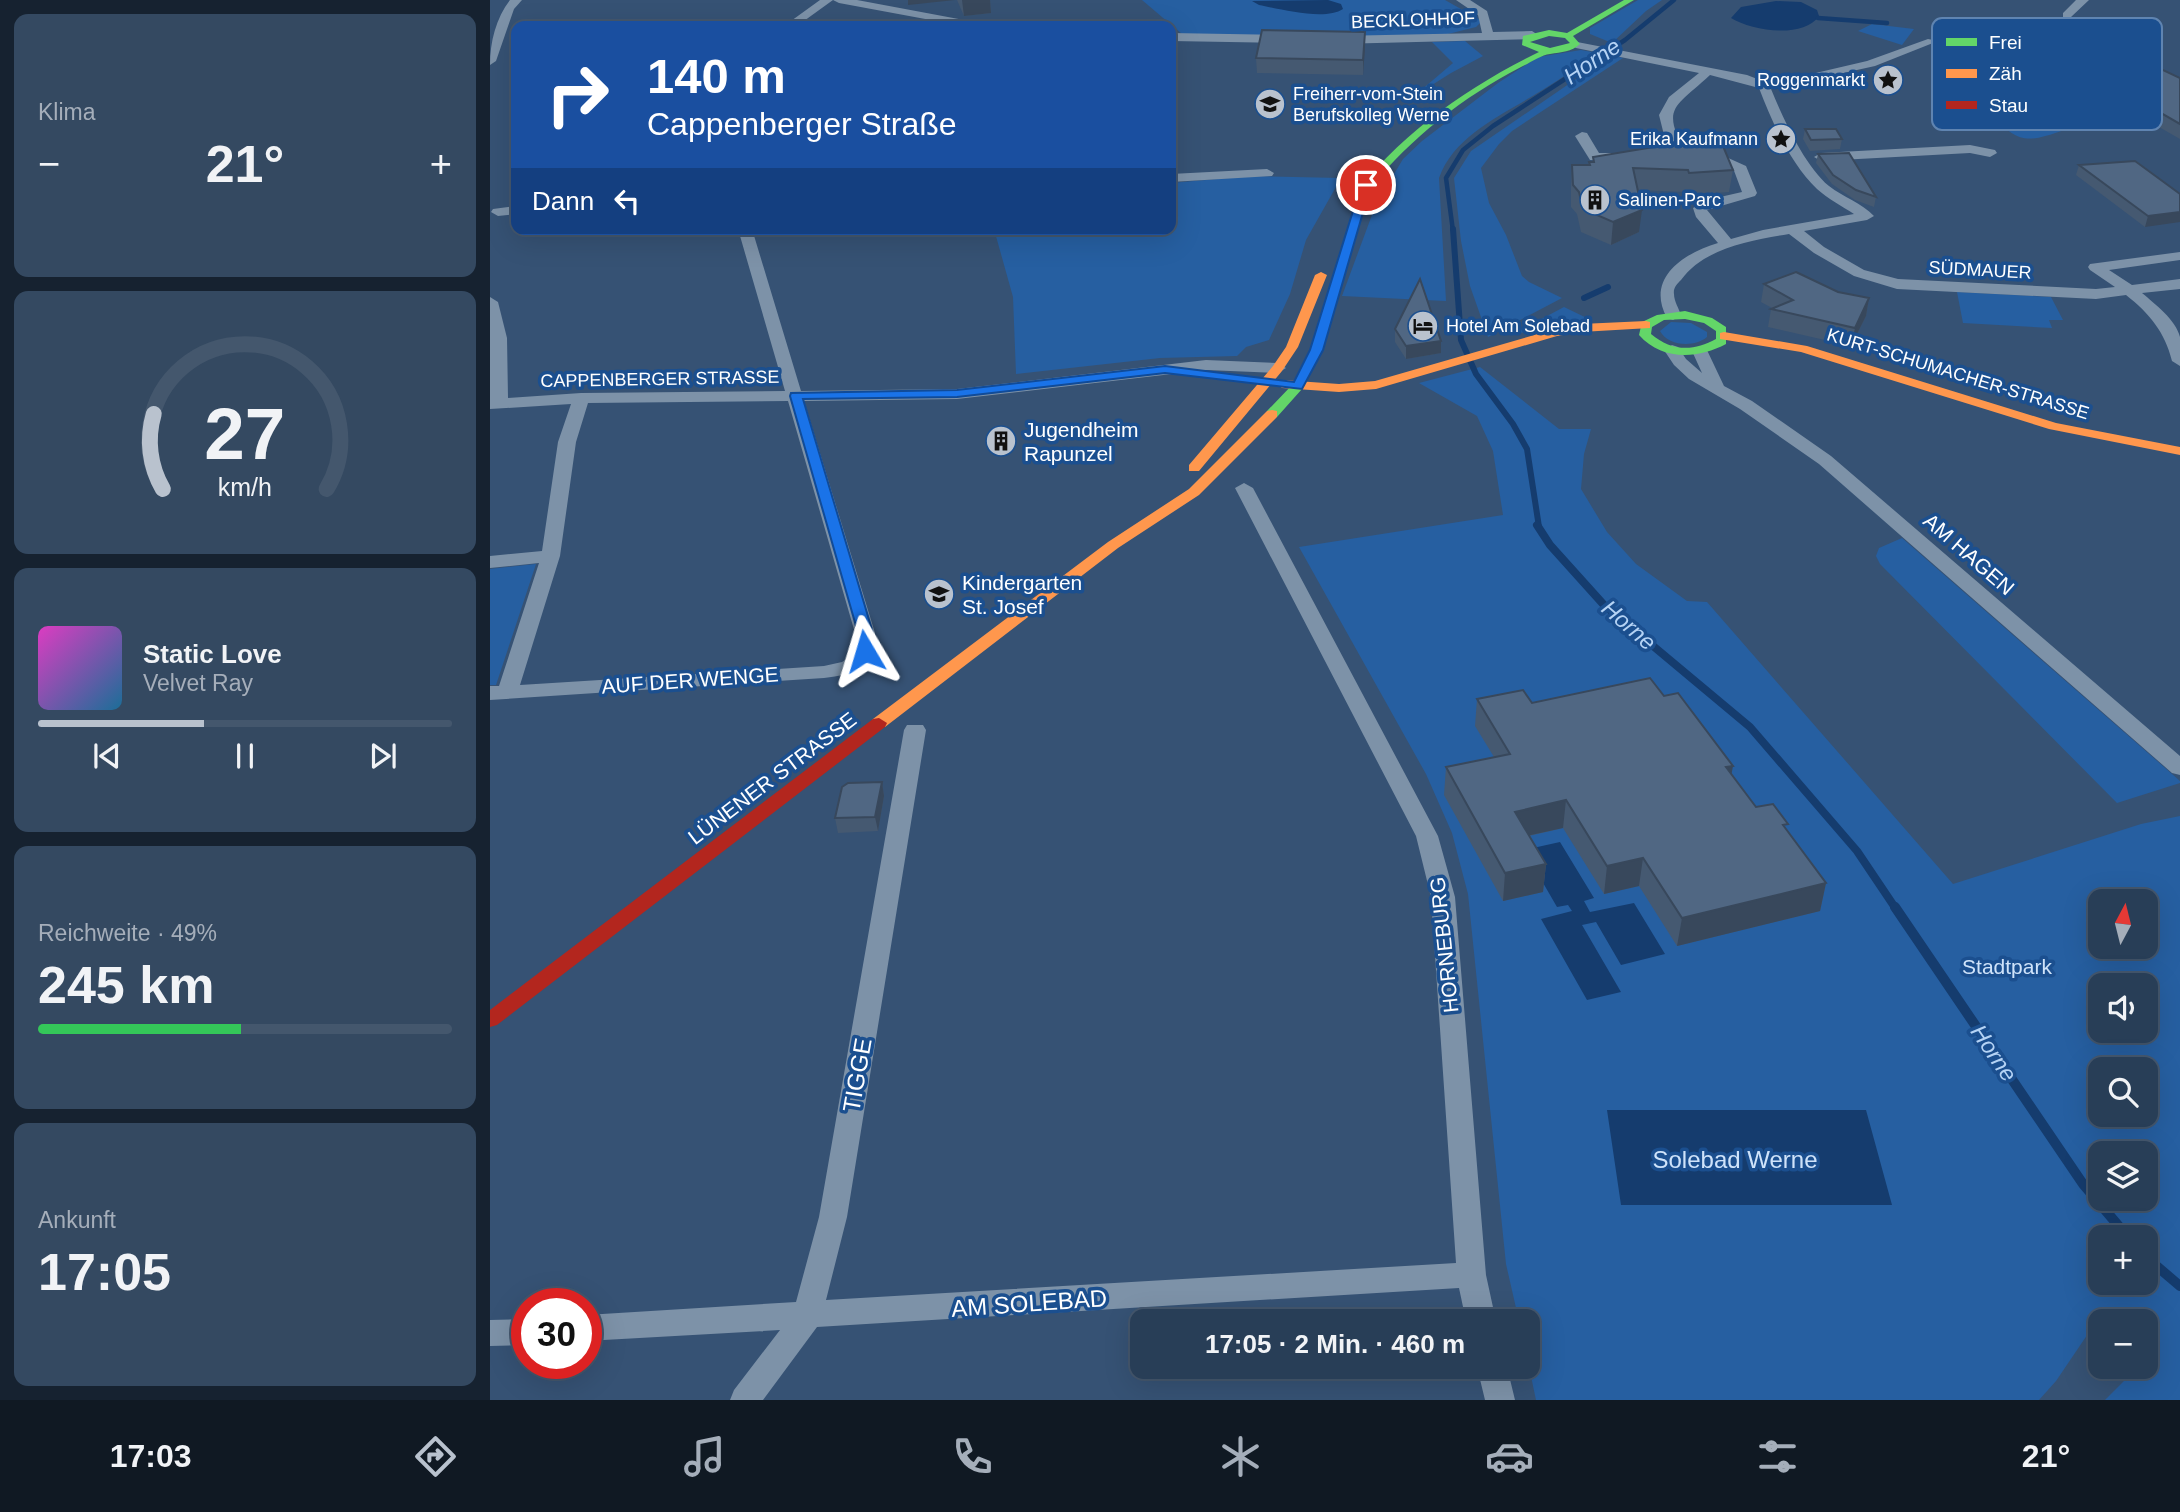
<!DOCTYPE html>
<html lang="de">
<head>
<meta charset="utf-8">
<style>
	body { margin:0; font-family:Helvetica,sans-serif; background:#344961; color:#f1f3f6; height:100vh; display:flex; flex-direction:column; font-size:26px; white-space:nowrap }
	* { box-sizing:border-box; margin:0 }
	p { font-size:23px; color:#a5aeba }
	.icon { flex:none; width:38px; height:38px; fill:none; stroke:currentColor; stroke-width:2; stroke-linecap:round; stroke-linejoin:round }
	.map { position:relative; flex:1; overflow:hidden }
	.panel { display:flex; flex-direction:column; gap:14px; padding:14px; background:#162230; width:490px }
	.panel>* { flex:none }
	.guide { position:absolute; left:21px; top:21px; width:665px; height:214px; border-radius:14px; box-shadow:0 7px 28px #0002,0 0 0 2px #44576d; background:#1a4fa0; color:#fff; overflow:hidden }
	.needle { width:46px; rotate:7deg }
	.buttons { position:absolute; left:1598px; top:889px; display:grid; gap:14px }
	.buttons a { display:grid; place-items:center; width:70px; height:70px; border-radius:14px; background:#283e57; box-shadow:0 7px 28px #0002,0 0 0 2px #44576d; font-size:35px }
	.speed { position:absolute; left:21px; top:1288px; display:flex; gap:14px; font-size:35px; font-weight:700; text-align:center }
	.speed>* { display:grid; place-content:center; width:91px; height:91px; border-radius:50%; background:#283e57; box-shadow:0 7px 28px #0002,0 0 0 2px #44576d; line-height:1 }
	.speed .limit { border:10px solid #d22; background:#fff; color:#111 }
	.pin { position:absolute; display:grid; place-items:center; width:60px; height:60px; color:#fff; margin:-30px; border:4px solid #fff; border-radius:50%; box-shadow:0 2px 7px #0007 }
	.me { position:absolute; width:77px; margin:-38px; rotate:353deg; stroke-linejoin:round; filter:drop-shadow(0 0 5px #0008) }
	.turn { display:flex; align-items:center; gap:24px; height:147px; padding:0 21px; font-size:32px }
	.turn .icon { width:91px; height:91px; stroke-width:2.5 }
	.turn b { display:block; font-size:49px; line-height:60px }
	.then { display:flex; align-items:center; height:66px; padding:0 21px; background:#0003; gap:14px; font-size:26px }
	.big { font-size:52px; font-weight:600; line-height:1.1 }
	.panel .widget { flex:1; display:flex; flex-direction:column; justify-content:center; gap:10px; min-width:0; padding:0 24px; border-radius:14px; background:#344961 }
	.panel .dial { align-items:center; gap:0 }
	.dial svg { height:182px; overflow:visible; fill:none; stroke:#44576d; stroke-width:7; stroke-linecap:round; text-anchor:middle }
	.dial text { fill:#f1f3f6; stroke:none }
	.song { display:flex; align-items:center; gap:21px }
	.cover { width:84px; height:84px; border-radius:10px; background:linear-gradient(135deg,hsl(310 70% 55%),hsl(200 70% 35%)) }
	.played { height:7px; border-radius:4px; background:linear-gradient(90deg,#b9c2ce 40%,#44576d 40%) }
	.keys { display:flex; justify-content:space-around; direction:ltr }
	.heat { display:flex; justify-content:space-between; align-items:center; font-size:38px; direction:ltr }
	.charge { height:10px; border-radius:5px; background:linear-gradient(90deg,#34c759 49%,#44576d 0) }
	.trip { position:absolute; left:640px; top:1309px; width:410px; height:70px; border-radius:14px; background:#283e57; box-shadow:0 7px 28px #0002,0 0 0 2px #44576d; font-weight:600; line-height:70px; text-align:center }
	.menu { display:flex; height:112px; justify-content:space-around; align-items:center; background:#101923; color:#a5aeba }
	.menu .icon { width:49px; height:49px }
	.menu .selected { color:#b9c2ce }
	.menu b { font-size:32px; color:#f1f3f6 }
	main { display:flex; flex:1; min-height:0 }
	.map>svg:first-child { display:block }
	.green { fill:#265fa1; fill-rule:evenodd }
	.water { fill:#153c6e }
	.lines { fill:none; stroke-linecap:round; stroke-linejoin:round }
	.stream-far3 { stroke:#153c6e; stroke-width:4.5 }
	.stream-far2 { stroke:#153c6e; stroke-width:6 }
	.stream-far1 { stroke:#153c6e; stroke-width:8 }
	.stream { stroke:#153c6e; stroke-width:10 }
	.street { fill:#7d92a8; fill-rule:evenodd }
	.fast { fill:#63d668; fill-rule:evenodd }
	.slow { fill:#ff974d; fill-rule:evenodd }
	.jam { fill:#b3261e; fill-rule:evenodd }
	.wall { fill:#455971 }
	.shaded-wall { fill:#38485c }
	.building { fill:#506783; stroke:#38485c; stroke-width:2 }
	.route { fill:#1a73e8; stroke:#114b97; stroke-width:2 }
	.labels { text-anchor:middle; dominant-baseline:central; stroke-width:7; stroke-linejoin:round; paint-order:stroke }
	.far-street-label { font-size:18px; fill:#fff; stroke:#1b4f8f }
	.far-poi-label { font-size:18px; fill:#fff; stroke:#1b4f8f; text-anchor:start }
	.poi-label { font-size:21px; fill:#fff; stroke:#1b4f8f; text-anchor:start }
	.street-label { font-size:21px; fill:#fff; stroke:#1b4f8f }
	.park-label { font-size:21px; fill:#cfe3fa; stroke:#1b4f8f }
	.water-label { font-size:23px; font-style:italic; fill:#b5d3f5; stroke:#1b4f8f }
	.near-street-label { font-size:24px; fill:#fff; stroke:#1b4f8f }
	.near-park-label { font-size:24px; fill:#cfe3fa; stroke:#1b4f8f }
	.key { fill:#1b4f8f; stroke:#5f84b1; stroke-width:2 }
	.key-label { font-size:19px; fill:#fff }
</style>
</head>
<body>
<main>
<section class="panel">
<div class="widget"><p>Klima</p>
<div class="heat"><a>−</a><b class="big">21°</b><a>+</a></div>
</div>
<div class="widget dial"><svg viewBox="0 0 100 80">
<path d="M14 69A42 42 0 1 1 86 69"/>
<path d="M14 69A42 42 0 0 1 10 36" stroke="#b9c2ce"/>
<text x="50" y="56" font-size="32" font-weight="700">27</text>
<text x="50" y="72" font-size="11">km/h</text>
</svg></div>
<div class="widget">
<div class="song"><i class="cover"></i><div><b>Static Love</b><p>Velvet Ray</p></div></div>
<div class="played"></div>
<div class="keys"><svg class="icon" aria-label="previous" viewBox="0 0 24 24"><path d="M18 5L8 12l10 7zM5 5v14"/></svg><svg class="icon" aria-label="pause" viewBox="0 0 24 24"><path d="M8 5v14M16 5v14"/></svg><svg class="icon" aria-label="next" viewBox="0 0 24 24"><path d="M6 5l10 7-10 7zM19 5v14"/></svg></div>
</div>
<div class="widget"><p>Reichweite · 49%</p><b class="big">245 km</b><div class="charge"></div></div>
<div class="widget"><p>Ankunft</p><b class="big">17:05</b></div>
</section>
<div class="map">
<svg width="1690" height="1400" viewBox="0 0 1690 1400">
	<rect width="100%" height="100%" fill="#365274"/>
	<path class="green" d="M652 0H955L992 21 986 27 958 34 905 38 692 34Z
		M1148 0H1172L1156 11 1122 43 1100 34V28Z
		M1382 24 1424 29 1412 45 1368 31Z
		M975 41 993 56 961 73 923 97 963 63 942 42Z
		M1091 50 1108 53C1090 65 1072 78 1054 89 1017 113 965 133 949 178L956 301 852 296 886 204 913 159 932 141 1008 83 1048 57Z
		M1121 55 1133 58 1022 131 1009 144 991 168 999 203 1016 235 1032 276 1039 282 1072 298 998 337 980 286 971 241 964 178 981 151Z
		M1502 113 1574 130C1538 143 1526 144 1502 113Z
		M763 176 851 178 816 240 800 294 779 340 756 347 747 356 670 358 526 374 523 297 504 229H681V183Z
		M1467 292 1561 297 1573 320H1559L1562 328 1473 323Z
		M1074 307 1103 321 1023 334Z
		M1181 322 1201 323 1217 332V337C1204 348 1178 346 1170 331Z
		M990 367 1069 429H1101L1094 454 1091 489 1117 532 1146 564 1197 601 1217 602 1463 884 1651 824 1690 816V1400H1615L1648 1367H1656V1321H1616L1610 1316 1566 1381 1549 1400H1046L1038 1362V1321H1029L1016 1264 978 894 962 833 936 774 809 547 1013 515 1003 451 987 416 929 383ZM1610 901H1656V947H1610ZM1610 985H1656V1031H1610ZM1610 1069H1656V1115H1610ZM1610 1153H1656V1199H1610ZM1610 1237H1656V1283H1610Z
		M1412 538 1690 781V783L1627 803 1390 564 1386 556 1389 548Z
		M46 564 6 685H0V569Z"/>
	<path class="water" d="M838 0 851 4 853 9C835 21 790 9 769 5L762 1Z
		M1286 1 1311 2 1327 10 1329 16C1313 39 1262 31 1241 18L1251 7Z
		M1070 842 1104 898 1094 901 1100 912 1144 903 1175 954 1131 965 1106 922 1092 925 1131 992 1097 1000 1051 919 1082 911 1078 905 1067 907 1034 850Z
		M1117 1110H1376L1402 1205H1131Z"/>
	<g class="lines">
		<path class="stream-far3" d="M1328 18 1397 23
			M963 231 956 178 973 150 1003 126 1135 40 1184 0"/>
		<path class="stream-far2" d="M963 229 971 340 986 374 1023 424 1037 449 1049 527
			M1094 298 1118 287"/>
		<path class="stream-far1" d="M1047 525 1060 545 1114 605 1260 727 1367 851 1406 909"/>
		<path class="stream" d="M1405 907 1593 1184 1638 1237
			M1656 1257 1690 1286"/>
		<path class="street" d="M20 0H32L24 9 6 61 0 65C0 42 6 18 20 0Z
			M330 0H343L307 26H294Z
			M343 0H367L490 23 496 26H473L349 3Z
			M966 0H980L997 11 1003 32 1042 31 1048 35 1042 39 847 44 841 40 847 36 992 33 988 15Z
			M1586 0H1599L1581 17H1573V13Z
			M681 33 798 35 804 39 798 43 681 41Z
			M1438 39 1448 41 1385 66 1281 89C1293 118 1314 165 1339 186 1353 197 1372 203 1384 216L1377 220 1314 231 1334 247 1374 270 1408 279 1606 289 1625 287 1600 270 1598 267 1600 264 1690 252V260L1619 270 1642 285 1690 279V289L1652 293C1665 304 1686 320 1690 337 1690 345 1690 357 1690 366L1682 361C1675 332 1659 313 1636 295L1606 299 1407 289 1364 276 1324 253 1299 234C1262 240 1214 248 1191 280 1187 284 1183 288 1184 294 1184 301 1189 309 1191 315L1183 320 1177 318C1155 278 1194 253 1228 243L1206 217 1203 208 1217 200 1252 192 1243 168 1205 162V156L1236 157 1256 166 1267 193 1265 196 1217 210 1241 239 1273 230 1364 214C1352 206 1338 199 1327 189 1300 163 1282 122 1269 88L1220 75C1182 110 1171 107 1198 158L1191 162 1186 161 1175 139 1169 115 1179 97 1209 73 1086 48 1080 44 1082 41 1257 75 1275 82 1317 75 1377 61Z
			M1092 132 1097 133 1109 153H1133L1140 157 1133 161 1100 160 1085 136Z
			M1480 145 1505 150 1507 153 1500 157 1480 153 1331 161 1324 157 1331 153Z
			M777 169 784 173 782 176 681 182V174Z
			M26 206V214L8 216 1 212 3 209Z
			M248 229H262L311 391 467 389 716 360 788 363 796 368 788 373 716 370 467 399 314 401 385 633C386 669 365 674 334 678L0 700V686H9L49 563 0 568V556L52 551 68 442 81 404 0 409V297L8 302 17 338 18 398 91 393 295 391ZM298 401 365 633 362 655 352 662 334 666 30 685 70 556 86 442 98 403Z
			M1182 345 1188 347 1196 359 1212 373 1202 351 1210 346 1216 348 1234 386 1262 401 1341 456 1690 756V775L1682 773 1329 464 1250 409 1199 379 1184 365 1174 350Z
			M754 483 763 488 948 836 965 897 996 1275 1006 1321H976L969 1288 327 1327 273 1400H240L244 1390 290 1330 96 1341V1315L306 1302 329 1217 414 730 417 725H433L436 730 357 1217 336 1300 966 1263 941 897 926 836 745 488Z
			M37 1319V1345L0 1346V1320Z
			M987 1367H1017L1025 1400H995Z"/>
		<path class="fast" d="M1134 0H1144L1083 36 1090 44C1081 52 1072 52 1060 54 1051 55 1040 63 1031 67 973 97 922 137 880 188L833 350 812 389 787 417H777V411L803 384 821 350 865 204 859 201C909 135 974 89 1049 52L1032 45 1033 36 1059 30 1077 33ZM1059 36 1075 38 1080 43 1060 48 1040 42Z
			M1195 311 1222 318 1236 327V344C1208 359 1172 361 1149 335L1152 322 1167 315ZM1195 319 1214 323 1226 331V339C1203 352 1181 351 1161 334L1162 327 1174 320Z"/>
		<path class="slow" d="M831 272 837 275 808 347 792 371 709 471H699V465L783 366 796 347 825 275Z
			M1156 321 1160 322V328L1091 332 1067 336 886 389 849 392 792 388 786 384 792 380 849 384 885 381 1065 329 1091 324Z
			M1234 332 1317 346 1566 423 1690 447V455L1559 429 1311 352 1230 339V333Z
			M782 410 787 411V417L709 495 628 548 395 727H383L381 723 383 719 618 542 699 489 777 411Z"/>
		<path class="jam" d="M389 718 397 723 395 727 7 1025 0 1027V1010L383 719Z"/>
	</g>
	<path class="wall" d="M467 0H500L501 13 474 16Z
		M875 46 873 75 767 73 766 58Z
		M1459 52 1690 78V139L1622 100 1553 106 1551 88 1456 65Z
		M1315 129 1352 139 1350 149 1320 151 1313 139Z
		M1328 154 1386 197 1384 207 1365 200 1342 184 1326 163Z
		M1103 157 1243 170 1239 192 1196 195 1195 192 1148 190 1149 232 1121 245 1091 232 1087 214 1081 207V187L1082 165H1098L1099 162H1103Z
		M1589 165 1690 194 1655 227 1586 175Z
		M1274 284 1348 292 1379 298 1376 316 1361 346 1278 327 1281 309 1282 308 1271 302Z
		M905 329 951 341V353L916 359 905 342Z
		M1174 696 1241 774 1266 807 1297 830 1336 883 1330 911 1187 946 1149 886 1114 894 1073 828 1039 836 1056 864 1053 892 1013 901 954 795 956 767 1004 757 985 726 987 699 1042 703Z
		M392 782 394 796 388 831 348 833 345 818Z"/>
	<path class="shaded-wall" d="M418 0H465L418 5Z
		M472 0H500L501 13 474 16Z
		M875 32V46L873 75V60Z
		M1626 87 1622 100 1553 106 1556 94Z
		M1152 210 1149 232 1121 245 1123 222Z
		M1690 212V222L1655 227 1658 216Z
		M1379 298 1376 316 1361 346 1365 328Z
		M951 341V353L916 359V346Z
		M1243 766 1238 793 1236 767Z
		M392 782 394 796 388 831 385 817Z
		M1076 800 1073 828 1023 839 1025 812Z
		M1153 858 1149 886 1114 894 1117 866Z
		M1056 864 1053 892 1013 901 1015 873Z
		M1336 883 1330 911 1187 946 1192 918Z"/>
	<path class="building" d="M1524 26 1571 37 1586 38 1595 33 1690 78V124L1626 87 1556 94 1554 77 1557 76 1459 52 1496 42Z
		M772 30 875 32 873 60 766 58Z
		M1315 129H1346L1352 139 1321 140Z
		M1182 144 1233 146 1243 170 1199 173 1198 170 1143 168 1152 210 1123 222 1093 209 1089 192 1083 185 1082 165H1100L1099 162H1104L1103 157Z
		M1359 153 1386 197 1366 190 1343 175 1328 154Z
		M1645 161 1690 194V212L1658 216 1589 165Z
		M1306 272 1348 292 1379 298 1365 328 1281 309 1303 300 1274 284Z
		M930 279 951 341 916 346 905 329Z
		M1160 678 1174 696 1188 693 1243 766 1236 767 1266 807 1283 804 1298 824 1293 825 1336 883 1192 918 1153 858 1117 866 1076 800 1025 812 1056 864 1015 873 956 767 1020 754 987 699 1033 690 1042 703Z
		M392 782 385 817 345 818 352 787 358 783Z"/>
	<path class="route" d="M876 182 881 185 833 350 812 389 675 373 467 397 313 399 383 633V651L375 656 370 655 368 633 300 396 301 393 467 390 675 366 804 382 820 350 871 185Z"/>
	<defs>
		<g id="sight-disc" transform="scale(1.575)"><circle r="9.5" fill="#b9c2ce" stroke="#1b4f8f"/><path d="M0-6L1.8-2.2L6-1.7L2.9 1.2L3.7 5.4L0 3.3L-3.7 5.4L-2.9 1.2L-6-1.7L-1.8-2.2Z" fill="#111"/></g>
		<g id="school-disc" transform="scale(1.575)"><circle r="9.5" fill="#b9c2ce" stroke="#1b4f8f"/><path d="M0-5L7-2L0 1L-7-2ZM-4 1L0 2.5L4 1V4Q0 6-4 4Z" fill="#111"/></g>
		<g id="building-disc" transform="scale(1.575)"><circle r="9.5" fill="#b9c2ce" stroke="#1b4f8f"/><path d="M-4-6H4V6H1V3H-1V6H-4ZM-2.5-4.3h1.7v1.8h-1.7ZM.8-4.3h1.7v1.8H.8ZM-2.5-1h1.7V.8h-1.7ZM.8-1h1.7V.8H.8Z" fill="#111"/></g>
		<g id="hotel-disc" transform="scale(1.575)"><circle r="9.5" fill="#b9c2ce" stroke="#1b4f8f"/><path d="M-6-4.5h1.5V1H6V5H4.5V3h-9V5H-6ZM-4 0a1.8 1.8 0 1 1 3.6 0ZM.5 0V-2.5h3Q6-2.5 6 0Z" fill="#111"/></g>
	</defs>
	<g fill-rule="evenodd">
		<use href="#sight-disc" x="1398" y="80"/>
		<use href="#school-disc" x="780" y="104"/>
		<use href="#sight-disc" x="1291" y="139"/>
		<use href="#building-disc" x="1105" y="200"/>
		<use href="#hotel-disc" x="933" y="326"/>
		<use href="#building-disc" x="511" y="441"/>
		<use href="#school-disc" x="449" y="594"/>
	</g>
	<g class="labels">
		<g class="far-street-label">
			<text transform="translate(923 20) rotate(-2)">BECKLOHHOF</text>
			<text transform="translate(1490 270) rotate(3)">SÜDMAUER</text>
			<text transform="translate(1468 374) rotate(17)">KURT-SCHUMACHER-STRASSE</text>
			<text transform="translate(170 379) rotate(-1)">CAPPENBERGER STRASSE</text>
		</g>
		<g class="far-poi-label">
			<text x="1375" y="80" text-anchor="end">Roggenmarkt</text>
			<text x="803" y="94">Freiherr-vom-Stein<tspan x="803" dy="21">Berufskolleg Werne</tspan></text>
			<text x="1268" y="139" text-anchor="end">Erika Kaufmann</text>
			<text x="1128" y="200">Salinen-Parc</text>
			<text x="956" y="326">Hotel Am Solebad</text>
		</g>
		<g class="poi-label">
			<text x="534" y="429">Jugendheim<tspan x="534" dy="24">Rapunzel</tspan></text>
			<text x="472" y="582">Kindergarten<tspan x="472" dy="24">St. Josef</tspan></text>
		</g>
		<g class="street-label">
			<text transform="translate(1479 554) rotate(41)">AM HAGEN</text>
			<text transform="translate(200 680) rotate(-4)">AUF DER WENGE</text>
			<text transform="translate(282 778) rotate(-37)">LÜNENER STRASSE</text>
			<text transform="translate(954 945) rotate(-96)">HORNEBURG</text>
		</g>
		<g class="park-label">
			<text x="1517" y="966">Stadtpark</text>
		</g>
		<g class="water-label">
			<text transform="translate(1102 61) rotate(-34)">Horne</text>
			<text transform="translate(1139 625) rotate(41)">Horne</text>
			<text transform="translate(1504 1053) rotate(56)">Horne</text>
		</g>
		<g class="near-street-label">
			<text transform="translate(367 1075) rotate(-80)">TIGGE</text>
			<text transform="translate(539 1303) rotate(-4)">AM SOLEBAD</text>
		</g>
		<g class="near-park-label">
			<text x="1245" y="1159">Solebad Werne</text>
		</g>
	</g>
	<rect x="1442" y="18" width="230" height="112" rx="10" class="key"/>
	<rect x="1456" y="38" width="31" height="8" fill="#63d668"/>
	<rect x="1456" y="69" width="31" height="9" fill="#ff974d"/>
	<rect x="1456" y="101" width="31" height="8" fill="#b3261e"/>
	<g class="key-label">
		<text x="1499" y="49">Frei</text>
		<text x="1499" y="80">Zäh</text>
		<text x="1499" y="112">Stau</text>
	</g>
</svg>
<div class="buttons">
<a><svg class="needle" viewBox="-14 -14 28 28"><path d="M0-13l5 13h-10z" fill="#e53935"/><path d="M0 13l5-13h-10z" fill="#a5aeba"/></svg></a>
<a><svg class="icon" aria-label="sound" viewBox="0 0 24 24"><path d="M4 9h4l5-4v14l-5-4H4zM17 9q2 3 0 6"/></svg></a>
<a><svg class="icon" aria-label="search" viewBox="0 0 24 24"><circle cx="10" cy="10" r="6"/><path d="M15 15l6 6"/></svg></a>
<a><svg class="icon" aria-label="layers" viewBox="0 0 24 24"><path d="M12 4l9 5-9 5-9-5zM3 14l9 5 9-5"/></svg></a>
<a>+</a>
<a>−</a>
</div>
<div class="speed"><div class="limit">30</div></div>
<div class="pin" style="left:876px;top:185px;background:#d93025"><svg class="icon" aria-label="arrive" viewBox="0 0 24 24"><path d="M6 21V4h12l-3 4 3 4H6"/></svg></div>
<svg class="me" style="left:375px;top:651px" viewBox="-20 -20 40 40"><path d="M0-17L14 15 0 8-14 15z" fill="#1a73e8" stroke="#fff" stroke-width="4"/></svg>
<div class="trip">17:05 · 2 Min. · 460 m</div>
<div class="guide">
<div class="turn"><svg class="icon" aria-label="right" viewBox="0 0 24 24"><path d="M7 20v-9h11M14 6l5 5-5 5"/></svg><div><b>140 m</b>Cappenberger Straße</div></div>
<div class="then">Dann<svg class="icon" aria-label="left" viewBox="0 0 24 24"><path d="M17 20v-9H6M10 6l-5 5 5 5"/></svg></div>
</div>
</div>
</main>
<nav class="menu">
<b>17:03</b>
<svg class="icon selected" aria-label="directions" viewBox="0 0 24 24"><path d="M12 3l9 9-9 9-9-9zM9 14v-3h6M13 9l2 2-2 2"/></svg>
<svg class="icon" aria-label="music" viewBox="0 0 24 24"><path d="M9 18V5l10-2v13"/><circle cx="6" cy="18" r="3"/><circle cx="16" cy="16" r="3"/></svg>
<svg class="icon" aria-label="phone" viewBox="0 0 24 24"><path d="M5 4h4l2 5-3 2q2 4 5 5l2-3 5 2v4C11 20 4 13 5 4z"/></svg>
<svg class="icon" aria-label="climate" viewBox="0 0 24 24"><path d="M12 3v18M4 7l16 10M4 17L20 7"/></svg>
<svg class="icon" aria-label="car" viewBox="0 0 24 24"><path d="M5 17H2v-5l4-1 3-4h7l3 4 3 1v5h-3M9 17h6M6 11h13"/><circle cx="7" cy="17" r="2"/><circle cx="17" cy="17" r="2"/></svg>
<svg class="icon" aria-label="filters" viewBox="0 0 24 24"><path d="M4 7h16M4 17h16"/><circle cx="9" cy="7" r="2"/><circle cx="15" cy="17" r="2"/></svg>
<b>21°</b>
</nav>
</body>
</html>
